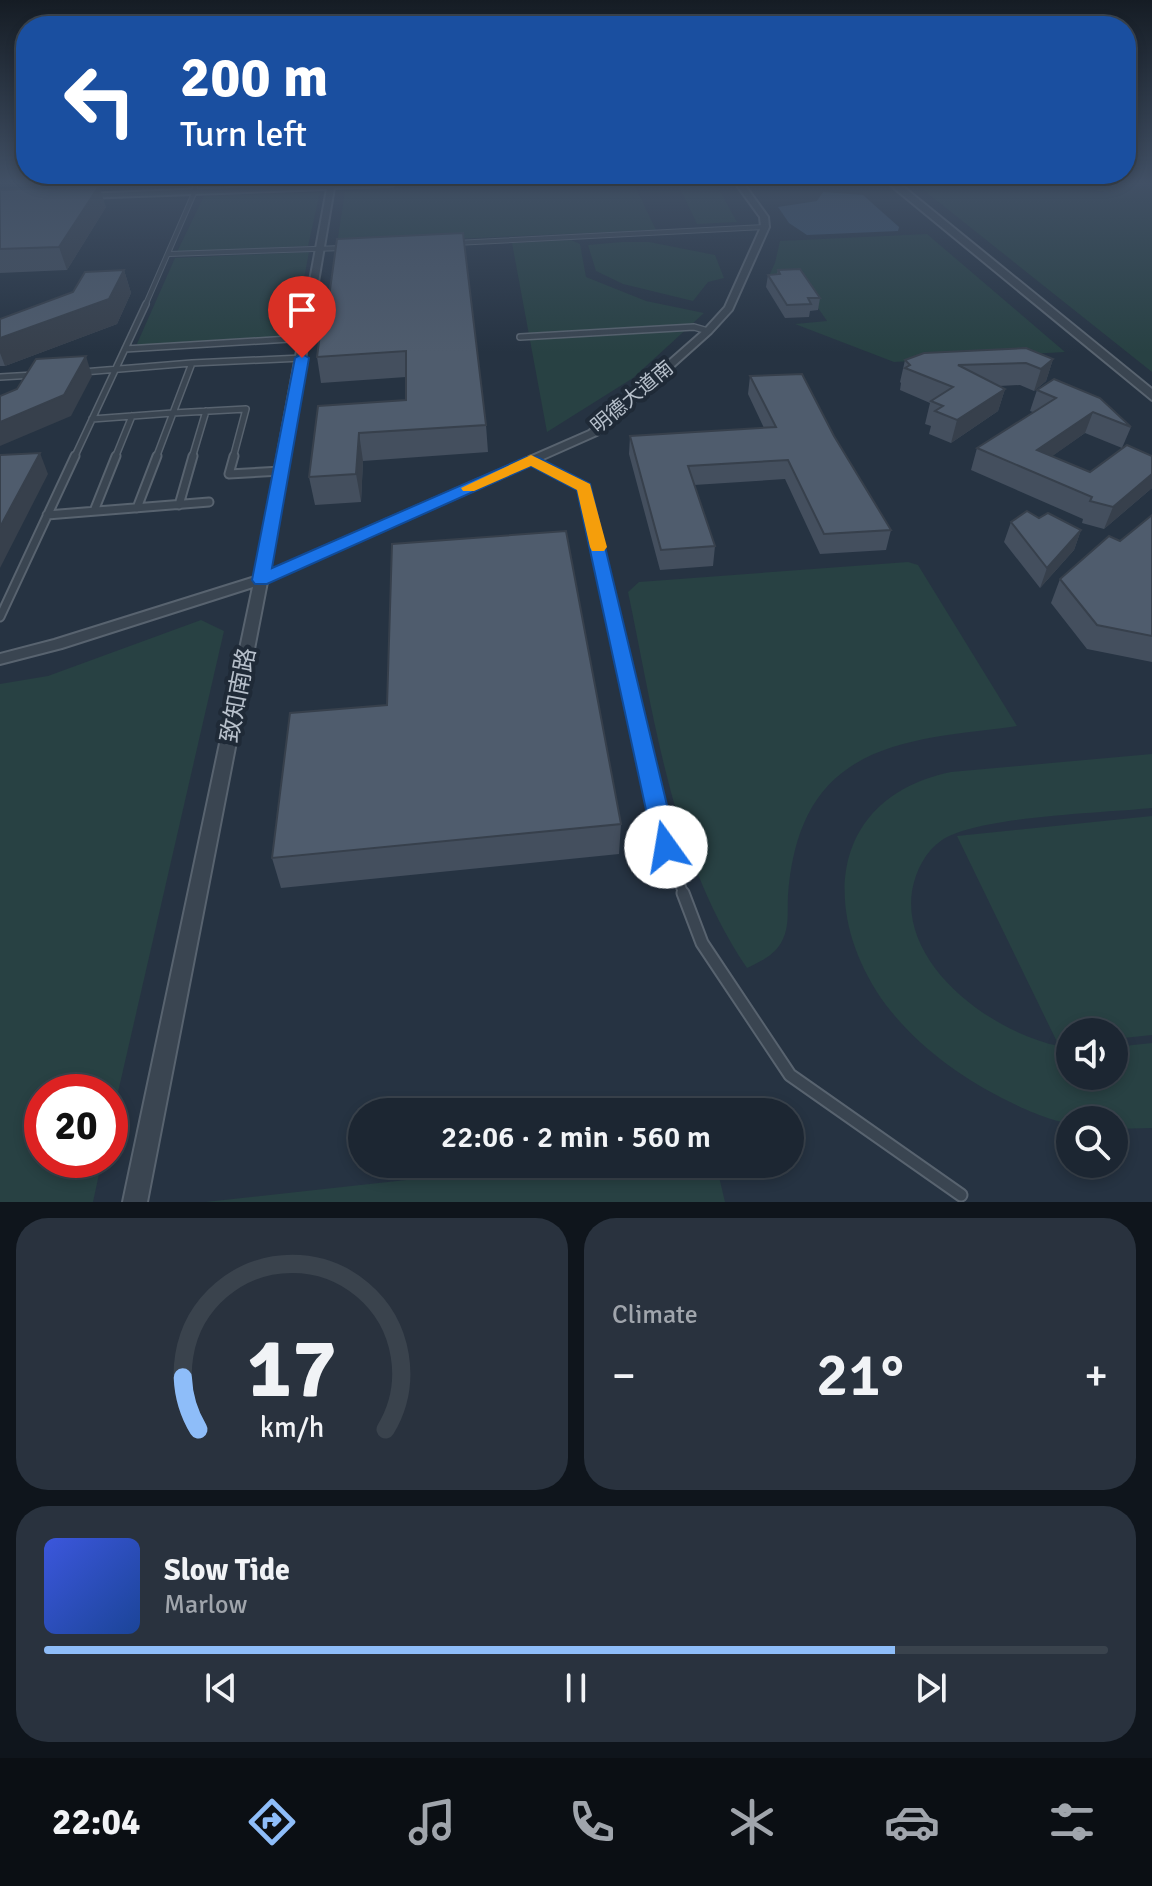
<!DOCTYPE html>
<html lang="en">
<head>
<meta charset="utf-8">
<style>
	body { margin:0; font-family:Signika,"Noto Sans SC",sans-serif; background:#29323e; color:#f1f3f6; height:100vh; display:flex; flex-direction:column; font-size:30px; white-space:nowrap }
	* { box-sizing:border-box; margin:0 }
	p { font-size:26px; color:#a0a5ac }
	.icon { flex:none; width:44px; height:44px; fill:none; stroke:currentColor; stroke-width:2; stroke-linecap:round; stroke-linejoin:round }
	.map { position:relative; height:1202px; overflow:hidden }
	.sheet { display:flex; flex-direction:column; gap:16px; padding:16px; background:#0f151c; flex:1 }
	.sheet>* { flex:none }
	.top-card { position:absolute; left:16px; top:16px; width:1120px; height:168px; border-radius:32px; box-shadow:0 4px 12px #0003,0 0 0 2px #3a434d; background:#1a4fa0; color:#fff; overflow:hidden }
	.buttons { position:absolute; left:1056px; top:1018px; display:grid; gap:16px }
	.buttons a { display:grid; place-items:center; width:72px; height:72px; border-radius:50%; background:#1c2632; box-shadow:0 4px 12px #0003,0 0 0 2px #3a434d; font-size:40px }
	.speed { position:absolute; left:24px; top:1074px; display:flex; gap:16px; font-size:40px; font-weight:700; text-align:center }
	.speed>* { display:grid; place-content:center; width:104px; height:104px; border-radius:50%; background:#1c2632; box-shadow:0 4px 12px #0003,0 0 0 2px #3a434d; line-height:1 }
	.speed .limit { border:12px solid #d22; background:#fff; color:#111 }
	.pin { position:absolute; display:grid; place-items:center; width:68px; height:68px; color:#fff; margin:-82px -34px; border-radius:50% 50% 50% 0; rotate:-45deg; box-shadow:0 0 8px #0007 }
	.pin .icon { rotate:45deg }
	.me { position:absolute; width:88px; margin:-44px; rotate:347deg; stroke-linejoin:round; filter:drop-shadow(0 0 6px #0008) }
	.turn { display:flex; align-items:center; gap:28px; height:168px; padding:0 32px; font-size:36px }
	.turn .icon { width:104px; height:104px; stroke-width:2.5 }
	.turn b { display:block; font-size:56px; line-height:68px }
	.big { font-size:60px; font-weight:600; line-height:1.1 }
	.sheet .tile { flex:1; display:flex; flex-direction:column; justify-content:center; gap:12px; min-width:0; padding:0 28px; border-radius:32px; background:#29323e }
	.sheet .dial { align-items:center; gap:0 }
	.dial svg { height:208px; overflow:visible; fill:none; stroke:#3a434d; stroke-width:7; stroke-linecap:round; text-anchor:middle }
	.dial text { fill:#f1f3f6; stroke:none }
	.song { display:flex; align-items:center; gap:24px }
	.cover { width:96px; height:96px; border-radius:12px; background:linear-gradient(135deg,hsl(230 70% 55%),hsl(220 70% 35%)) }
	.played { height:8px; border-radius:4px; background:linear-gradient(90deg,#8ebdf9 80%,#3a434d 80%) }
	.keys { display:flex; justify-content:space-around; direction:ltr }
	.heat { display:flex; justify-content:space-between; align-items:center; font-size:44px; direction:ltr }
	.sheet .tiles { flex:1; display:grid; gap:16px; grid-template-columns:1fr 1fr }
	.tile:last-child { grid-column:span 2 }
	.trip { position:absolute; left:348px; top:1098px; width:456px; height:80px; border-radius:40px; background:#1c2632; box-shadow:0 4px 12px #0003,0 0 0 2px #3a434d; font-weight:600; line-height:80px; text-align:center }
	.menu { display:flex; height:128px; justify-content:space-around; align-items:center; background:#0b0f14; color:#a0a5ac }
	.menu .icon { width:56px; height:56px }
	.menu .active { color:#8ebdf9 }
	.menu b { font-size:36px; color:#f1f3f6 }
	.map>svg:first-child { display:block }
	.green { fill:#284143 }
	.water { fill:#3b526b }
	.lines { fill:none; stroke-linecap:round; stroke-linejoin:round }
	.service-far4-casing { stroke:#58636f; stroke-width:6 }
	.service-far3-casing { stroke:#58636f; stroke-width:8 }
	.service-far2-casing { stroke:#58636f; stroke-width:11 }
	.service-far1-casing { stroke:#58636f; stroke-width:12 }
	.service-casing { stroke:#58636f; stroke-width:15 }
	.minor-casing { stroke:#58636f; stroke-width:4 }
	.tertiary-casing { stroke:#58636f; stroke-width:4 }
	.service-far4 { stroke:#3a4551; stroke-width:4 }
	.service-far3 { stroke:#3a4551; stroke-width:5 }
	.service-far2 { stroke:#3a4551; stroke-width:7 }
	.service-far1 { stroke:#3a4551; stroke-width:8 }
	.service { stroke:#3a4551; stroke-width:11 }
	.minor { fill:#3a4551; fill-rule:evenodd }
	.tertiary { fill:#3a4551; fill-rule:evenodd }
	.wall { fill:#444f5e; fill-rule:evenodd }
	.shaded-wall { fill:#37404c }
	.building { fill:#4f5c6d; stroke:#37404c; stroke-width:2 }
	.route { fill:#1a73e8; stroke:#114b97; stroke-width:2 }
	.slow { fill:#f59e0b }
	.labels { text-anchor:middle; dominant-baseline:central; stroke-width:8; stroke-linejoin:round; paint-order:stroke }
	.far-street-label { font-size:20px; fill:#b7c0cb; stroke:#1f2a37 }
	.street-label { font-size:24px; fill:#b7c0cb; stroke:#1f2a37 }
</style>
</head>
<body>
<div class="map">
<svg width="1152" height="1202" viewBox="0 0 1152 1202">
	<rect width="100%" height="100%" fill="#263342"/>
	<path class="green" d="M519 184H634L656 230 337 244 345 191Z
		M678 184H716L737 222 697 224Z
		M916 184H1152V372Z
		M320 192 308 246 177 252 204 196Z
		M927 234 1065 352 894 362 795 324 827 321 798 279 767 280 775 263 780 241Z
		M571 240 580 244 586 277 646 301 704 313 633 378 547 432 512 243Z
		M622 242H649L715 255 724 278 708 282 693 301 623 284 596 271 588 245Z
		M309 252 293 337 136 346 175 258Z
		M908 562 918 565 1017 726C963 734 896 736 850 767 806 796 792 845 788 895 787 912 790 927 781 943 773 956 760 962 747 968 672 857 655 720 628 592L639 582Z
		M201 620 224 631 110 1127V1092H42V1160H102L93 1202H0V684L48 676Z
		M1152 754V808C1104 813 978 816 942 840 925 852 916 870 912 891 901 967 994 1033 1059 1046L957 836 1152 816V1035L1114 1039V1032H1070V1045L1061 1046 1070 1048V1076H1114V1047L1152 1043V1128L1114 1129V1120C1099 1120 1079 1121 1068 1122 1055 1123 1022 1108 1010 1102 963 1079 918 1047 886 1005 820 915 827 798 951 772Z
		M552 1164H716L725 1202H205Z"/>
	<path class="water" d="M823 192 863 195 899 227 898 231 807 235 789 223 778 207 817 201Z"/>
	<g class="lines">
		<g class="service-far4-casing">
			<path id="service-far4" d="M455 243 765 227
				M169 254 343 248
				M145 306 195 191V184"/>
		</g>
		<g class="service-far3-casing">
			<path id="service-far3" d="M520 337 694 327 708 331
				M125 349 306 338
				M83 372 192 363
				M0 377 34 375
				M92 419 173 413 156 458
				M74 458 146 304
				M115 458 132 416
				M192 458 206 411
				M233 458 246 409 173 413 192 363 302 358"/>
		</g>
		<g class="service-far2-casing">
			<path id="service-far2" d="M234 456 229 474 281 471
				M531 460 585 487 622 651
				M179 505 193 456
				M137 508 157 456
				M94 511 116 456
				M47 515 209 502
				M0 617 75 456"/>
		</g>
		<g class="service-far1-casing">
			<path id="service-far1" d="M621 649 666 847 684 895"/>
		</g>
		<g class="service-casing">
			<path id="service" d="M683 893 702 943 790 1075 961 1195"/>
		</g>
		<g class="minor-casing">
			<path id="minor" d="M331 184H396L392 186 334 188 269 571 589 431 705 329 725 307 761 227 760 217 736 184H744L768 217 769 227 732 310 711 333 597 435 267 582 147 1202H123L253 587 62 648 0 664V654L54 640 255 577 327 189 84 198 80 196 84 194Z"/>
		</g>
		<g class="tertiary-casing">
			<path id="tertiary" d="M889 184H900L1152 389V400Z"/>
		</g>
		<use href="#service-far4" class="service-far4"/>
		<use href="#service-far3" class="service-far3"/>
		<use href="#service-far2" class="service-far2"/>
		<use href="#service-far1" class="service-far1"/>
		<use href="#service" class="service"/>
		<use href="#minor" class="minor"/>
		<use href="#tertiary" class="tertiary"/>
	</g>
	<path class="wall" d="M0 190 106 207 67 270 0 273Z
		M337 239 486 425 488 452 363 461 361 502 315 505 309 477 318 406 406 400V377L321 383 317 357 325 326Z
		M124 270 131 293 117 324 5 366H0V319L73 292Z
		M778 270 820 298 818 310 810 311 809 317 785 318 766 287 768 275 777 274Z
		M1053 359 1046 381 1034 391 1020 385 999 386 1005 389 998 411 951 443 929 434 931 426 925 424 930 403 900 390 901 383 900 382 905 360Z
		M750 376 834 436 891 530 886 550 820 554 785 479 694 485 715 546 713 566 660 570 629 454 630 436 764 428 748 394Z
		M1037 390 1131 427 1122 448 1152 456V488L1104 529 1082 523 1083 519 971 470 977 448 1033 412 1030 411ZM1085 433 1122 448 1090 472 1052 456Z
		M1152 515V662L1087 649 1051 603 1060 579 1120 541Z
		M1039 518 1081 530 1074 550 1040 588 1004 542 1011 522Z
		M387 705 621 824 619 854 281 888 272 858Z"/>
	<path class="shaded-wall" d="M99 186 106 207 67 270 59 247Z
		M124 270 131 293 117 324 5 366 0 353V338Z
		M86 356 92 376 71 416 0 446V422Z
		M1053 359 1046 381 1034 391 1041 369Z
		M1005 389 998 411 951 443 957 420Z
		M1093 412 1085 433 1030 472 1037 450Z
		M359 433 363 461 361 502 356 474Z
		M40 453 48 474 0 568V527Z
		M1152 474V488L1104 529 1113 507Z
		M1081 530 1074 550 1040 588 1047 568Z"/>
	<path class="building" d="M99 186 59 247 0 249V190Z
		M463 233 486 425 359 433 356 474 309 477 318 406 406 400V351L317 357 321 326H325L337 239Z
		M800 269 820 298H808L811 304 787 305 768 275 780 274 778 270Z
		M124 270 109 299 0 338V319L73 292 85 272Z
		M1026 348 1053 359 1041 369 1026 363 958 365 1005 389 957 420 935 411 943 406 931 401 953 387 905 368 910 365 905 360 924 353Z
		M86 356 64 395 0 422V396L17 389 36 359Z
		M802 374 834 436 891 530 824 534 788 460 688 466 715 546 661 550 630 436 776 427 750 376Z
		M1054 379 1100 398 1131 427 1093 412 1037 450 1090 472 1127 445 1152 456V474L1113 507 1090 501 1092 497 977 448 1056 398 1037 390Z
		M40 453 0 527V455Z
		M1027 511 1039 518 1048 513 1081 530 1047 568 1011 522Z
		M1152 515V636L1097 625 1060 579 1109 536 1120 541Z
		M566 531 621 824 272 858 290 713 387 705 392 544Z"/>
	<linearGradient id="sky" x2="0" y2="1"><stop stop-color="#151c24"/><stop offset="0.52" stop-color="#415065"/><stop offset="1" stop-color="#415065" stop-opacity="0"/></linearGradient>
	<rect width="1152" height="352" fill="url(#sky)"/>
	<path class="route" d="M302 354 309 358 272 568 526 457H537L590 484 677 847 674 853 666 856 657 853 654 847 577 490 531 466 267 584H255L252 580 295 358Z"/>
	<path class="slow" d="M531 455 590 484 607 547 604 551H592L590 547 577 490 531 466 474 491H463L461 488Z"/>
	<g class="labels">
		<g class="far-street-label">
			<text transform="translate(632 397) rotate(-40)">明德大道南</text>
		</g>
		<g class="street-label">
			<text transform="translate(238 695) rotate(-79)">致知南路</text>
		</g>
	</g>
</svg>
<div class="buttons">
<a><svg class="icon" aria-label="sound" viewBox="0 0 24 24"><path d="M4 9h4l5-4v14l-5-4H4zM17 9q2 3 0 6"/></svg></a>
<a><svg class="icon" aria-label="search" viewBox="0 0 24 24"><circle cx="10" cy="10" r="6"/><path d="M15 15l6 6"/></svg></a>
</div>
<div class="speed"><div class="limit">20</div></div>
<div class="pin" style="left:302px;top:358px;background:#d93025"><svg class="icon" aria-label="arrive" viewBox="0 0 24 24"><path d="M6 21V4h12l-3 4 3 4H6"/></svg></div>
<svg class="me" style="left:666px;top:847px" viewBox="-20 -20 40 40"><circle r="19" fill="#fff"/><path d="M0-13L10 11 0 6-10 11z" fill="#1a73e8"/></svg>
<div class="trip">22:06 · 2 min · 560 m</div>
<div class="top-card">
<div class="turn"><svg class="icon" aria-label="left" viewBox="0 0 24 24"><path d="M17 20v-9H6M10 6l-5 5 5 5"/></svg><div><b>200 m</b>Turn left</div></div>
</div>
</div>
<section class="sheet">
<div class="tiles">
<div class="tile dial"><svg viewBox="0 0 100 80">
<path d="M14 69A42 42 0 1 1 86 69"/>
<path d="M14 69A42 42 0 0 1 8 49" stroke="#8ebdf9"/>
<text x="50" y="56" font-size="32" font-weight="700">17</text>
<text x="50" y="72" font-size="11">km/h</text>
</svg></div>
<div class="tile"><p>Climate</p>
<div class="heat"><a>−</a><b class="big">21°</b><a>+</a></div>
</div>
<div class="tile">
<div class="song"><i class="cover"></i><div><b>Slow Tide</b><p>Marlow</p></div></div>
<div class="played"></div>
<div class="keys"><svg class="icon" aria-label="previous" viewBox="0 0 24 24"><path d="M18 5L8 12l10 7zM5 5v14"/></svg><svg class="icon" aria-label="pause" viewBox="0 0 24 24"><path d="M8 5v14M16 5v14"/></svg><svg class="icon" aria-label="next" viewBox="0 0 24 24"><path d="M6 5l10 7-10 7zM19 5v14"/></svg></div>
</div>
</div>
</section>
<nav class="menu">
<b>22:04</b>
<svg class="icon active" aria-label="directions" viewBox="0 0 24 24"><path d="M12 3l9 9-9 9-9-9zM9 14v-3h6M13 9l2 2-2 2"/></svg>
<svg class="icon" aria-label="music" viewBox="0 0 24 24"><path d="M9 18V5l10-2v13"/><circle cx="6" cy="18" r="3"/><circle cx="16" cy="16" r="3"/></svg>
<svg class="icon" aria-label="phone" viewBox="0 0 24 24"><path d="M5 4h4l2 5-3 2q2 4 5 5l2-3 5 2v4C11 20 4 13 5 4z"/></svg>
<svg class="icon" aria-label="climate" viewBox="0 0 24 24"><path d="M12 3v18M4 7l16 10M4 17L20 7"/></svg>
<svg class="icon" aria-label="car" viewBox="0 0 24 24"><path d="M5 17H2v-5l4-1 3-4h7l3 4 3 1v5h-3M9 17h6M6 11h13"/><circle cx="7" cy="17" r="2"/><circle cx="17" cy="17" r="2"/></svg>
<svg class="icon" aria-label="filters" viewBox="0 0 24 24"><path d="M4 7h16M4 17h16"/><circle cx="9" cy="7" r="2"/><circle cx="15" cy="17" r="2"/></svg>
</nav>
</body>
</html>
